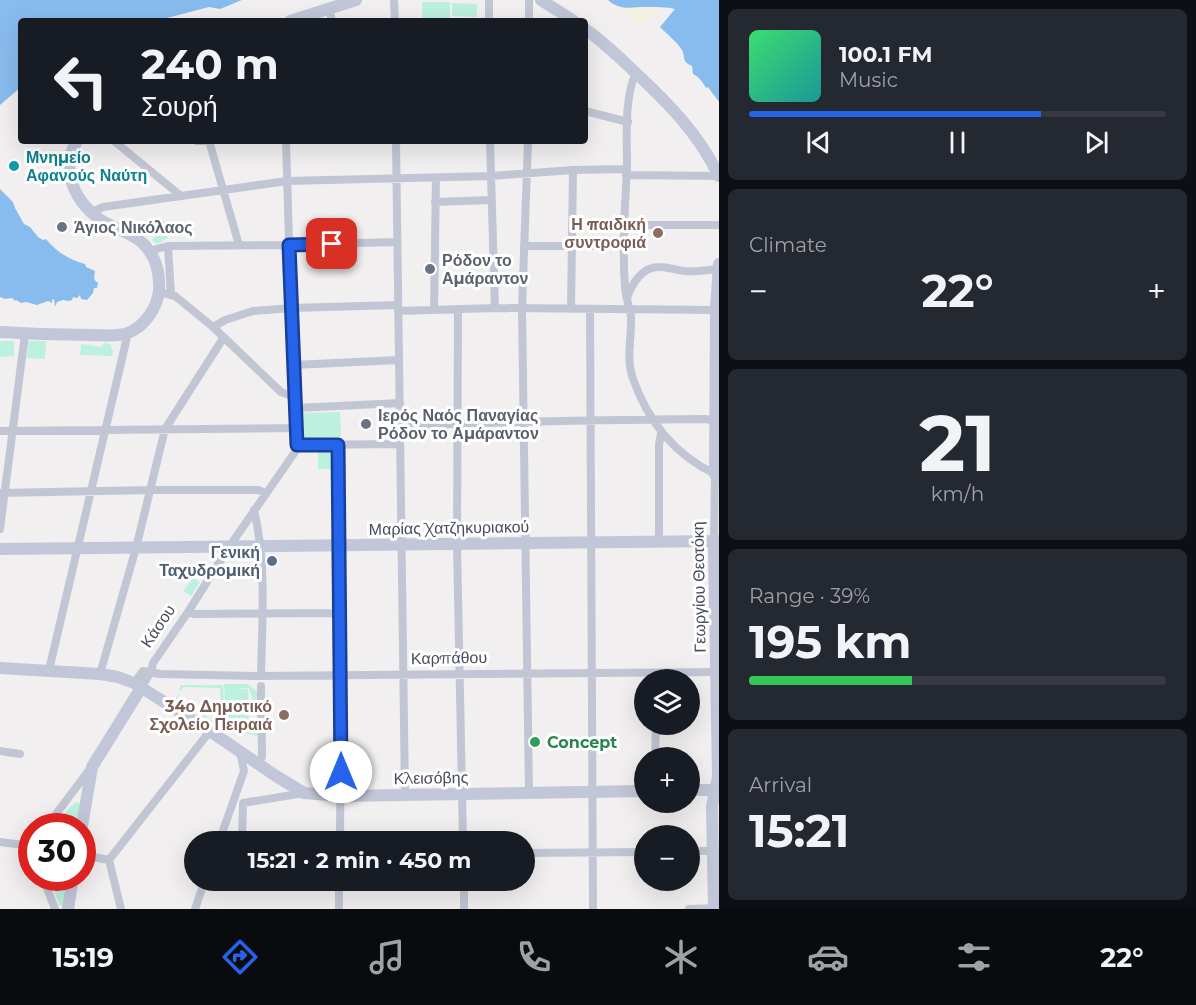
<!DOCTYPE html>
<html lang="en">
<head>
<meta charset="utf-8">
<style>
	body { margin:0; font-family:Montserrat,sans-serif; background:#242831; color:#f1f3f6; height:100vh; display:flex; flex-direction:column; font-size:22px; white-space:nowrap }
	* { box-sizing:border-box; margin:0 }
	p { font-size:20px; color:#9ea1a6 }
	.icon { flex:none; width:33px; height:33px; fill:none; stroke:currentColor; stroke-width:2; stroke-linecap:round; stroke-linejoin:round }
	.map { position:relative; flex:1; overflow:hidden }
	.panel { display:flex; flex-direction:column; gap:9px; padding:9px; background:#0d0f14; width:477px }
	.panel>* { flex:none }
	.banner { position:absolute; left:18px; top:18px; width:570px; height:126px; border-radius:6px; box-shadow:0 6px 24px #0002; background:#171b24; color:#f1f3f6; overflow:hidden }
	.buttons { position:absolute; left:634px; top:669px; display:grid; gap:12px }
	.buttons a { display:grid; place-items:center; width:66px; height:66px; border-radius:50%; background:#171b24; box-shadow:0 6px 24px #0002; font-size:30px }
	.speed { position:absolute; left:18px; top:813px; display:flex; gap:12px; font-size:30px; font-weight:700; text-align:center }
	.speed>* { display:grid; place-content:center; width:78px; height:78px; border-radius:50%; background:#171b24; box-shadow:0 6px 24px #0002; line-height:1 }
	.speed .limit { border:9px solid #d22; background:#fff; color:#111 }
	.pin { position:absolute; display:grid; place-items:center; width:51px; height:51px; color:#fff; margin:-26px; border-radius:12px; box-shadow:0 3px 9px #0006 }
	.me { position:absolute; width:66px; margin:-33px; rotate:0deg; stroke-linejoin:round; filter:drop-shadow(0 0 4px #0008) }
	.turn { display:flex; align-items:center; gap:21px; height:126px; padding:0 24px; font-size:27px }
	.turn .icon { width:78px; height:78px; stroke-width:2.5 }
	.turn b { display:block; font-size:42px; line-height:51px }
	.big { font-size:45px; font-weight:700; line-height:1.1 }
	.panel .widget { flex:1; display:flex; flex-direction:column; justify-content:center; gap:9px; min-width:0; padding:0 21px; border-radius:9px; background:#242831 }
	.panel .dial { align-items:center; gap:0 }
	.dial b { font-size:78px; line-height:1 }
	.song { display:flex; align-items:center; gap:18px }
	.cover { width:72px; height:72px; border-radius:9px; background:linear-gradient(135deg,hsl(140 70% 55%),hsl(180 70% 35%)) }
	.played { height:6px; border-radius:3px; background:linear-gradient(90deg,#2563eb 70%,#363941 70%) }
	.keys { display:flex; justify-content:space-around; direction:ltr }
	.heat { display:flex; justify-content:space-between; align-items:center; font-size:33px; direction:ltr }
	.charge { height:9px; border-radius:4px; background:linear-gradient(90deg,#34c759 39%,#363941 0) }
	.trip { position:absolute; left:184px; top:831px; width:351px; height:60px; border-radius:30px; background:#171b24; box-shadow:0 6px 24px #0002; font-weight:700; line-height:60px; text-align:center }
	.tabs { display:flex; height:96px; justify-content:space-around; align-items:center; background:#090b0e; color:#9ea1a6 }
	.tabs .icon { width:42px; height:42px }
	.tabs .active { color:#2563eb }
	.tabs b { font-size:27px; color:#f1f3f6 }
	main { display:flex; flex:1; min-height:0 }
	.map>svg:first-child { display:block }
	.green { fill:#bcf0df }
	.sand { fill:#f3f2df }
	.water { fill:#89bcee }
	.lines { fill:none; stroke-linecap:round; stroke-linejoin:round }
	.street { stroke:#c2c6d4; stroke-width:8 }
	.secondary { stroke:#c1c6d8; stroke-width:12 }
	.route-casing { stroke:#184099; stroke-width:15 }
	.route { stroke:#2563eb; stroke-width:10 }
	.culture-dot { fill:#0f9aa8; stroke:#fff; stroke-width:2 }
	.worship-dot { fill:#6b7280; stroke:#fff; stroke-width:2 }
	.education-dot { fill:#8d6e63; stroke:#fff; stroke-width:2 }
	.service-dot { fill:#5c6f8a; stroke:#fff; stroke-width:2 }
	.leisure-dot { fill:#2e9e5b; stroke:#fff; stroke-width:2 }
	.labels { text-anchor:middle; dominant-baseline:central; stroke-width:6; stroke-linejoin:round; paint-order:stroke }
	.culture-label { font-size:16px; font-weight:bold; fill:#0d838f; stroke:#fff; text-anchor:start }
	.education-label { font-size:16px; font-weight:bold; fill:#785e54; stroke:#fff; text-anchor:end }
	.worship-label { font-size:16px; font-weight:bold; fill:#5b616d; stroke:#fff; text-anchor:start }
	.street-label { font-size:16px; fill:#464c5d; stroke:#fff }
	.service-label { font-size:16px; font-weight:bold; fill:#4e5e75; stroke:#fff; text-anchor:end }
	.leisure-label { font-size:16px; font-weight:bold; fill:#27864d; stroke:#fff; text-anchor:start }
</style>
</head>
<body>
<main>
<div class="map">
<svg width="719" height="909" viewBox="0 0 719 909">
	<rect width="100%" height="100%" fill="#f1efef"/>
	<path class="green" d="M422 2H450V19H422Z
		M452 3 477 4V17L452 16Z
		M156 216 165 222 173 231 167 235 168 238 157 244 152 240 160 230 148 221 150 218 153 220Z
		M0 341H14V356L0 357Z
		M31 341H46L45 359 27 358 28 342Z
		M104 343 110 344 113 351 112 356 80 355 81 344 101 347Z
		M340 412 341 437 302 439 301 413Z
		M318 452H330L331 469H318Z
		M193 578 200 582 191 596 183 591Z
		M224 684H247L259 692V709L256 710 249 688 231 689H248L249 721H255L256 718 259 717V736L225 730V728L174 703 178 694 179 695 177 700 182 702V704L186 706 188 703 191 705 189 708 197 712 201 707 207 711 205 716 222 726 220 688 183 687 181 691 179 690 181 685H223L225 727 226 726Z
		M75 802 80 803 77 826H54Z
		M49 878H62V885L66 886 64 906H60Z"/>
	<path class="sand" d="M619 7 664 9 656 11 651 15 649 21 636 20Z"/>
	<path class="water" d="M0 0H242L220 9 209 7 156 21H21V87L0 105Z
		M608 0H719V102L708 87 706 88C703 82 698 76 693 74L692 66C681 61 686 58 682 50 678 43 666 33 660 27L675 9C667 7 654 7 646 7 632 7 620 11 608 0Z
		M0 189 13 202 15 208 24 224 30 227 38 237 43 240 46 239C55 251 70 260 85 264L86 267 95 271 94 278 96 282H98L97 288H94L93 293 87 300 81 299 80 295 77 298 73 297 72 300 69 301 63 300 57 302 55 307 54 299 52 300V303L48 301 37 305 26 302 21 303 16 300 15 301 12 298 5 299 0 297Z"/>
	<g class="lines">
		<path class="street" d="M394 0 395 21
			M329 8 332 21
			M489 21V0
			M529 21V0
			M636 73C624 96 627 141 627 168 625 207 622 247 625 286 625 297 630 307 631 317 632 337 626 356 632 376 647 420 673 454 715 474L714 542
			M585 111 628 122
			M114 141 181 196
			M197 141H205
			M209 141 239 245
			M396 141 405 795
			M490 141 495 308
			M528 141 522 308 529 794
			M626 175 719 176
			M435 202 491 200
			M92 212 103 207 287 181 491 176 573 170 627 169
			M624 225H719
			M168 246 171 295
			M524 246H624
			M149 251 168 246 289 245 397 242
			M159 292 175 296 213 327 281 392 295 397
			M627 298C632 283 643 266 660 267 668 267 676 270 684 271 696 272 707 270 719 269
			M458 309 457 545 463 842
			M571 309 573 170
			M434 310 436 178
			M590 310 593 909
			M398 311 495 308 716 310
			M213 327 225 320 253 311 291 308 398 305
			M293 365 399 360
			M296 408 400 403
			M400 426C502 421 604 420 706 419L719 422
			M0 431 296 428
			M297 445 400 444
			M338 445 341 676 340 842
			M0 493 150 490H259L266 494
			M254 510C267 564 262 621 261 676
			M0 529 25 334
			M659 542V445L661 433
			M188 612 194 614 340 613
			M49 670 128 333
			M100 674 136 548 165 429 224 337
			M134 683 143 671 160 674 256 676 719 672
			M261 686 262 757
			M141 688 151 672 153 663 188 612 229 547 295 452 297 445 291 308 286 141
			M0 751 20 754
			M655 758 656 724
			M47 826 90 769
			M0 842 32 846
			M219 842 244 771 240 751
			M242 842 243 803 304 793
			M690 851H719
			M525 853 645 852
			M82 855 109 860
			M109 860 210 731
			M109 860 121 909
			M43 878 55 909
			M464 880V909
			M195 909 205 880
			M339 909V880
			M689 909 719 908"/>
		<path class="secondary" d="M541 0 574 21
			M290 21 356 0
			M585 29C604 42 621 59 638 75 671 106 699 135 719 176
			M719 264 716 310 715 474 719 476
			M0 332C30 334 61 335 91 335 103 335 117 337 128 333 145 326 157 308 159 291 160 275 157 260 147 248 138 235 118 230 104 222 77 205 58 171 77 141
			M0 549 719 541
			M0 668 100 674 118 677 134 683 204 727 276 776 304 793 341 796 645 791
			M690 790H719
			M82 826 92 767 141 688
			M68 909 73 878
			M714 909 712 806 718 777 714 542"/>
	</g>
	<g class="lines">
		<g class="route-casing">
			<path id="route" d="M332 244 289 245 297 445H338L341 772"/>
		</g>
		<use href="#route" class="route"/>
	</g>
	<circle class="culture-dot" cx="14" cy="166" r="6"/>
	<g class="worship-dot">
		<circle cx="62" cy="227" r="6"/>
		<circle cx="430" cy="269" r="6"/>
		<circle cx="366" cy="424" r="6"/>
	</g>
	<g class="education-dot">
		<circle cx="658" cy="233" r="6"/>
		<circle cx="284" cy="715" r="6"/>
	</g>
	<circle class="service-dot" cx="272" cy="561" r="6"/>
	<circle class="leisure-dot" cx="535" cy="742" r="6"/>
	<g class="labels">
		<g class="culture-label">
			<text x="26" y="157">Μνημείο<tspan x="26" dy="18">Αφανούς Ναύτη</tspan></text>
		</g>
		<g class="education-label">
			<text x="646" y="224">Η παιδική<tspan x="646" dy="18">συντροφιά</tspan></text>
			<text x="272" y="706">34ο Δημοτικό<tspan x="272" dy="18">Σχολείο Πειραιά</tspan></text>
		</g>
		<g class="worship-label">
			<text x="74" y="227">Άγιος Νικόλαος</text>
			<text x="442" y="260">Ρόδον το<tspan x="442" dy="18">Αμάραντον</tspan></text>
			<text x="378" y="415">Ιερός Ναός Παναγίας<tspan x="378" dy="18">Ρόδον το Αμάραντον</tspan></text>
		</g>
		<g class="street-label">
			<text transform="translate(449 528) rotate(-1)">Μαρίας Χατζηκυριακού</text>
			<text transform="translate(699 587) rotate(-91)">Γεωργίου Θεοτόκη</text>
			<text transform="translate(158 626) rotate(-56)">Κάσου</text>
			<text transform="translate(449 658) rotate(-1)">Καρπάθου</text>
			<text transform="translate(431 778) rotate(-1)">Κλεισόβης</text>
		</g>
		<g class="service-label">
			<text x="260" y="552">Γενική<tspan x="260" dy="18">Ταχυδρομική</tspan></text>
		</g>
		<g class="leisure-label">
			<text x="547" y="742">Concept</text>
		</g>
	</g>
</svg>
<div class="buttons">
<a><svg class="icon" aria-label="layers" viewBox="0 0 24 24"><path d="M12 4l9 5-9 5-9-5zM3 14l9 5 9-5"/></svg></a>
<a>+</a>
<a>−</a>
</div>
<div class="speed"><div class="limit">30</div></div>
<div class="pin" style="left:332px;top:244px;background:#d93025"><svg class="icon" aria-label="arrive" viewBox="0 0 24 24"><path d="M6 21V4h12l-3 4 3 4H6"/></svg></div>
<svg class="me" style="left:341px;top:772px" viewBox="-20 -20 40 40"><circle r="19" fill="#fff"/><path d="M0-13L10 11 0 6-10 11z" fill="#2563eb"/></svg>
<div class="trip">15:21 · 2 min · 450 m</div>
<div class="banner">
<div class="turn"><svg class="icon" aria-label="left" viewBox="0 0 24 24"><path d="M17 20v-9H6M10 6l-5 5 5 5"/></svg><div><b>240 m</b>Σουρή</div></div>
</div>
</div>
<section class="panel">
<div class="widget">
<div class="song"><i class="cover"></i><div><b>100.1 FM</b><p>Music</p></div></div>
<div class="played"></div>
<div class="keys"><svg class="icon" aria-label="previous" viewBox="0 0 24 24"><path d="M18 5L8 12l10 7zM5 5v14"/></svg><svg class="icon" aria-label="pause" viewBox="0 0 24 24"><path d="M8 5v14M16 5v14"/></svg><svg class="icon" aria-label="next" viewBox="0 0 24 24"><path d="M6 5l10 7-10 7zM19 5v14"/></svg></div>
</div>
<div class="widget"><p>Climate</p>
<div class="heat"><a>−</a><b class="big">22°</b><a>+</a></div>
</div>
<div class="widget dial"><b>21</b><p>km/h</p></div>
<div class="widget"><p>Range · 39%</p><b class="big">195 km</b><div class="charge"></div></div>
<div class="widget"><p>Arrival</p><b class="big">15:21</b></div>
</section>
</main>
<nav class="tabs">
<b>15:19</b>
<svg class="icon active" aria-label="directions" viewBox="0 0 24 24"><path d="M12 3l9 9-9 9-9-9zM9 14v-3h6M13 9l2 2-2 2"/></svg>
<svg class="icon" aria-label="music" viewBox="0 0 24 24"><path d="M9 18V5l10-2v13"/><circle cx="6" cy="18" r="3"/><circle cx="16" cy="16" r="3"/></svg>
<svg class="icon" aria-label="phone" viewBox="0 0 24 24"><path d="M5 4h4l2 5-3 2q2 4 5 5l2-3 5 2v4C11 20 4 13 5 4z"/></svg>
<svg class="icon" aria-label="climate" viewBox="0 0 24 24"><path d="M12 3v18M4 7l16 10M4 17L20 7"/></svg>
<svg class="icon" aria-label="car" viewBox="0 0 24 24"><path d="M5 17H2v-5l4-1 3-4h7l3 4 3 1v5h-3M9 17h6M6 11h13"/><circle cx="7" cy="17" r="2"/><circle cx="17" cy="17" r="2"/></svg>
<svg class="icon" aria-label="filters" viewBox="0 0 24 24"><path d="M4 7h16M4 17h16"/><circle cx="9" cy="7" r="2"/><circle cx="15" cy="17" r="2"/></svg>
<b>22°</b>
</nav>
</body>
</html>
